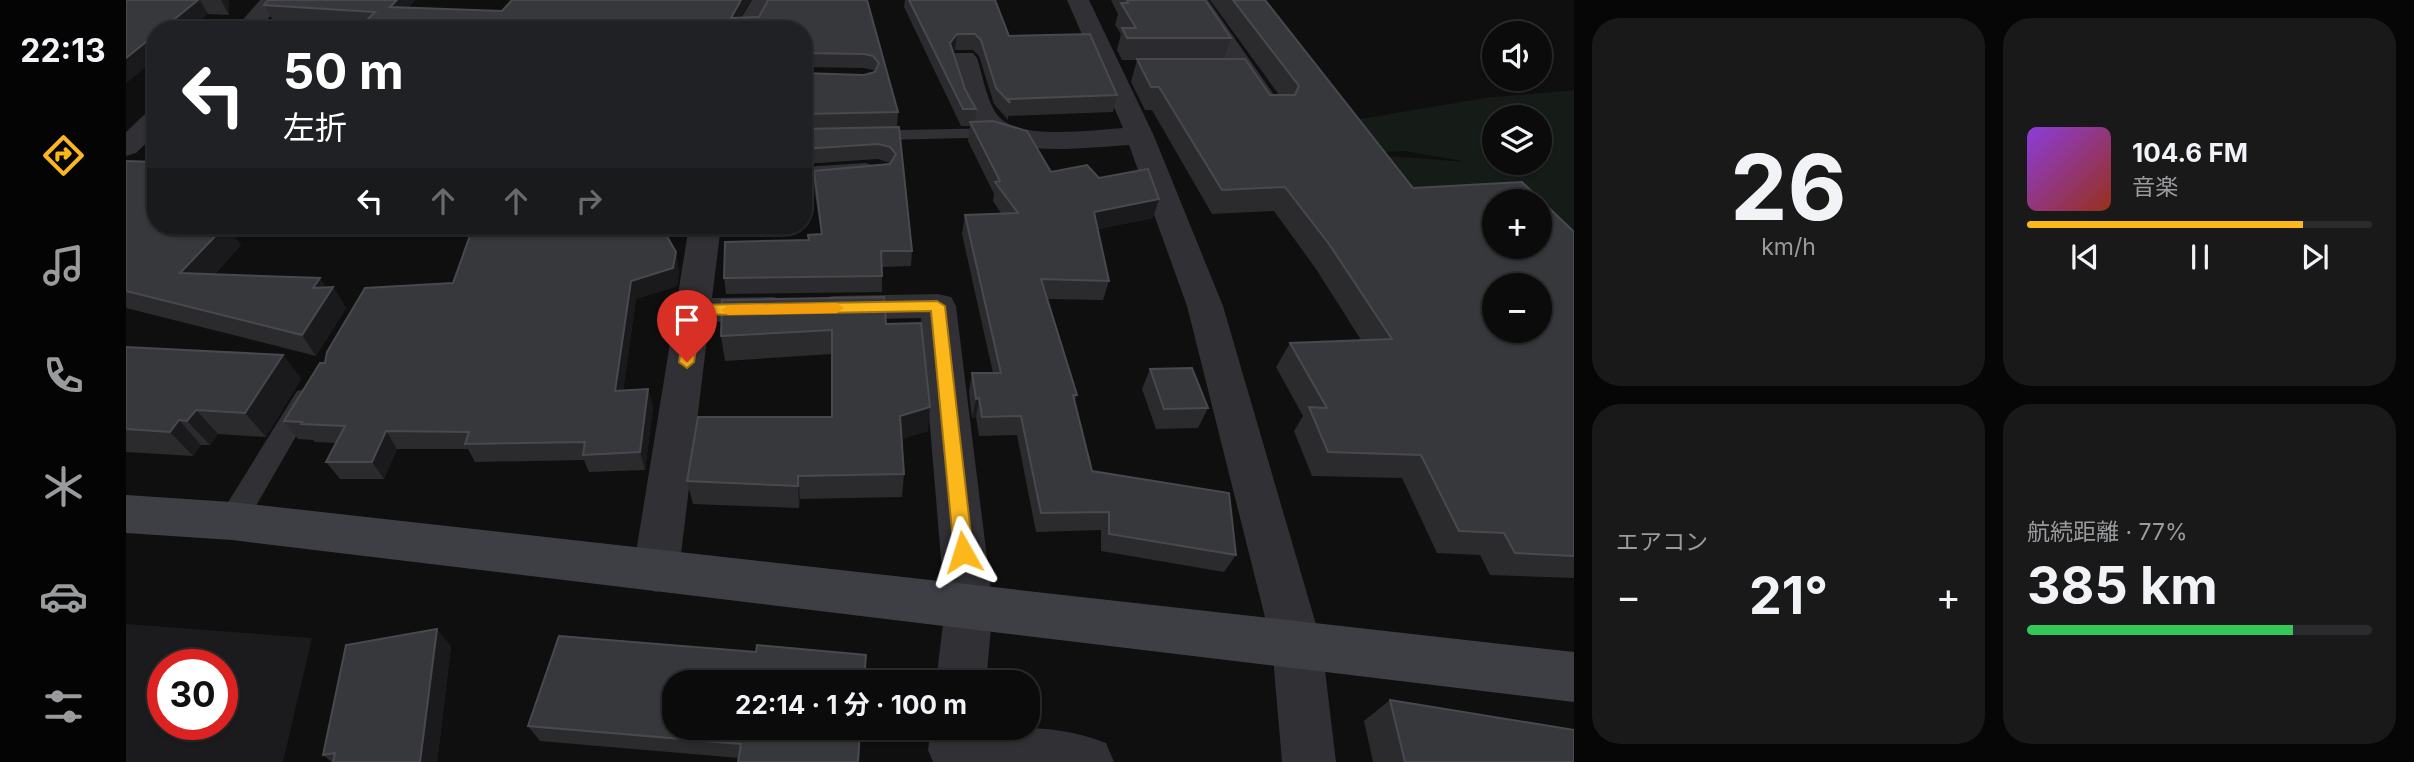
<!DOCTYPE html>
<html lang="ja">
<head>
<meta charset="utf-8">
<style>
	body { margin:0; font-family:Inter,"Noto Sans JP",sans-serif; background:#19191a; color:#f1f3f6; height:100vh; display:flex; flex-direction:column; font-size:26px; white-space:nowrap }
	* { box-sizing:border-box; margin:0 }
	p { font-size:23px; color:#9a9b9d }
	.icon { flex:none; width:38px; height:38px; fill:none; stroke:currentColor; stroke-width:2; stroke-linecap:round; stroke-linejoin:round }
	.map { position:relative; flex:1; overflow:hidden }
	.side { display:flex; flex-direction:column; gap:18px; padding:18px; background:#060607; width:840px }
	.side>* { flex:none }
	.top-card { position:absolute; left:21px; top:21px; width:665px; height:214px; border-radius:28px; box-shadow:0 2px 5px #0004,0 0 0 2px #2b2b2d; background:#202124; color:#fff; overflow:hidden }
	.buttons { position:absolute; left:1356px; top:21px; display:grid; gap:14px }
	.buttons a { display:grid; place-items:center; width:70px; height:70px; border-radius:50%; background:#0b0b0c; box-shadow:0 2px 5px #0004,0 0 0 2px #2b2b2d; font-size:35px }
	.speed { position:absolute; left:21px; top:649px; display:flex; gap:14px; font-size:35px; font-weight:700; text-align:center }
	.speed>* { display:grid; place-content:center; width:91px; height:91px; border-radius:50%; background:#0b0b0c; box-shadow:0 2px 5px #0004,0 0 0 2px #2b2b2d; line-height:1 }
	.speed .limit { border:10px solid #d22; background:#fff; color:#111 }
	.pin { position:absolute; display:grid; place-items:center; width:60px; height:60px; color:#fff; margin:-72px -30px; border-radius:50% 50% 50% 0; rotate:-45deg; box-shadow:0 0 7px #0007 }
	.pin .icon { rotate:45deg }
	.me { position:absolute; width:77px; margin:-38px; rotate:354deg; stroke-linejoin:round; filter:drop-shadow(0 0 5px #0008) }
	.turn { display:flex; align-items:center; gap:24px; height:147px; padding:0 21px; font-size:32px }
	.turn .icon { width:91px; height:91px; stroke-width:2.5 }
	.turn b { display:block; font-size:49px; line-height:60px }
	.lanes { display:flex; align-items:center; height:66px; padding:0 21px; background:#0003; justify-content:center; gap:35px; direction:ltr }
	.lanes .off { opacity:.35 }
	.big { font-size:52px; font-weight:700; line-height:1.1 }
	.side .card { flex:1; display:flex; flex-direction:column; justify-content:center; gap:10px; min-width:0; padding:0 24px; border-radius:28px; background:#19191a }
	.side .dial { align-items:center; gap:0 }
	.dial b { font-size:91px; line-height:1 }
	.song { display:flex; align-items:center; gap:21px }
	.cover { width:84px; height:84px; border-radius:10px; background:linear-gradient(135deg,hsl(270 70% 55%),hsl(10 70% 35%)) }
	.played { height:7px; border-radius:4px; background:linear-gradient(90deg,#fcb71b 80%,#2b2b2d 80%) }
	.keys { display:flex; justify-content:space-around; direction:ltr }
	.heat { display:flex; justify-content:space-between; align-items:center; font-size:38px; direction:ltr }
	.charge { height:10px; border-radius:5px; background:linear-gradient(90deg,#34c759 77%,#2b2b2d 0) }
	.side .tiles { flex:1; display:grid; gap:18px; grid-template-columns:repeat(2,1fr) }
	.trip { position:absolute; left:536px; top:670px; width:378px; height:70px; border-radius:28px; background:#0b0b0c; box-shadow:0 2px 5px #0004,0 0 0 2px #2b2b2d; font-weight:700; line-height:70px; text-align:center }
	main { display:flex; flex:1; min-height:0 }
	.dock { display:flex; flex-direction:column; width:126px; justify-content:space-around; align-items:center; background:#040405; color:#9a9b9d }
	.dock .icon { width:49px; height:49px }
	.dock .selected { color:#fcb71b }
	.dock b { font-size:32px; color:#f1f3f6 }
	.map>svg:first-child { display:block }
	.built { fill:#1b1b1d; fill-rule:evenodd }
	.green { fill:#151b16; fill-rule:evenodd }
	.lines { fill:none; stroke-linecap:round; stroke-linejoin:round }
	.lane { fill:#303035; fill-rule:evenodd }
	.street { fill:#303035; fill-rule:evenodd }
	.secondary { fill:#3e3f45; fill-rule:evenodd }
	.wall { fill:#2b2b2e }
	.shaded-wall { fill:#1a1a1c }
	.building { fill:#37383c; stroke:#48494f; stroke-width:2; fill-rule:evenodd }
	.route { fill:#fcb71b; stroke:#a47712; stroke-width:2 }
	.slow { fill:#f59e0b }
</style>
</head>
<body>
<main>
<nav class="dock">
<b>22:13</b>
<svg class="icon selected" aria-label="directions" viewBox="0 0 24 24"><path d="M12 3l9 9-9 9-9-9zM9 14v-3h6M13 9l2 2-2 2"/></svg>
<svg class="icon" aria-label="music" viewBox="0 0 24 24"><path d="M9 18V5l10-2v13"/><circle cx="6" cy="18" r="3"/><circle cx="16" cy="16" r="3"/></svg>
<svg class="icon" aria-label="phone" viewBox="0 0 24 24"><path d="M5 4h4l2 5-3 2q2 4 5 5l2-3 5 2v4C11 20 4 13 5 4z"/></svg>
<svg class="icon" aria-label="climate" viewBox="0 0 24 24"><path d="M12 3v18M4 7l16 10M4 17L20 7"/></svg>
<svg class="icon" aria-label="car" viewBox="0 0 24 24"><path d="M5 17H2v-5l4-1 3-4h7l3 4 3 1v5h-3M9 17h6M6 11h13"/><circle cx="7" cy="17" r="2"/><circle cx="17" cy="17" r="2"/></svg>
<svg class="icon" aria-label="filters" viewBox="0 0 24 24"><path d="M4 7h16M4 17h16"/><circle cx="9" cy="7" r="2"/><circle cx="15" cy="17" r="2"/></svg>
</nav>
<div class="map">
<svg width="1448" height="762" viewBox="0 0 1448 762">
	<rect width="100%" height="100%" fill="#0f0f10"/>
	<path class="built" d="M0 624 186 638 157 762H0ZM37 665H96V724H37Z"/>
	<path class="green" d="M1448 90V263L1414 201 1292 206 1247 155 1342 162 1279 151 1241 153 1210 123 1359 98ZM1368 117H1414V163H1368Z"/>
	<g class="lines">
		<path class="lane" d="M876 128 885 133 882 137 677 142V132Z
			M180 389 189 391 192 398 116 530 106 533 96 530 92 521 96 512 171 391Z"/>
		<path class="street" d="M134 0H157L133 30H108Z
			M626 0H648L632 30H608Z
			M941 0H963L1028 136 1097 306 1196 645 1210 762H1156L1146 645 1061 306 1003 145C965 147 882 159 854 129 837 111 833 80 825 58L829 53H847L851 58C857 75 861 105 874 118 896 140 967 130 997 128Z
			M1060 0H1082L1153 102 1150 108H1130Z
			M30 111V134L10 153 0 156V132L20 113Z
			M739 163 750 166 754 172 750 178 677 185V167Z
			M563 226H595L586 298 647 297 660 300 665 309 660 318 647 321 583 322 553 571 546 586 530 592 514 586 507 571Z
			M812 294 825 297 830 306 867 607 860 682H810L819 607 795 318 707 320 694 317 689 308 694 299 707 296Z
			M805 728C861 728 928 721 980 743L988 762H807L802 750Z"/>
		<path class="secondary" d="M0 495 106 502 1448 652V702L106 540 0 533Z"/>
	</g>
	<path class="wall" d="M0 0H103V15L82 14 30 30V58L0 83Z
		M142 0H289L282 8 376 11 386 0H625L614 18 633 17 741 0 772 112 771 127 786 251 785 266 756 267V292L600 294 598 278 695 234 688 187V171L764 163 752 159 677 164V73L738 75 748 72 747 70 738 68 677 67V30L237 24 146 19 138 5Z
		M779 0H869L883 36 991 95 987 112 882 116V120L868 104 853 56 847 50H829L827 53 839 89 850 109 849 122 925 172 973 178 1027 218 972 229 983 281 977 300 921 299 951 395 948 402 966 471 1110 555 1098 572 975 551V530L910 532 891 435 853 436 850 417 846 418 843 392 846 373H867L836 234 839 215 875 213 867 201 868 194 842 141 844 126H835L778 7Z
		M985 0H1079L1105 38 1098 59 1144 95H1153L1084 0H1139L1287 188 1448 232V578L1364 575 1354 555 1311 553 1276 478 1186 476 1168 431 1177 416 1150 367 1164 343 1235 340 1190 269 1148 211 1086 214 1026 110H1019L1005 82 1011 60H996L991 50 995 34 989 25 992 14Z
		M0 161 30 226 115 245 88 275 194 278 199 287H207L220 308 190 356 0 308Z
		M382 229 553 270 551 286 510 299 497 390 522 389 527 407 519 470 463 472 458 460 349 462 342 449H271L258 479H214L200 462 210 443 189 442 187 440 172 439 158 421 199 363 327 283Z
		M760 324 802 431 776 439 778 474 776 497 674 499 673 508 567 504 561 481 706 417V354L599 361 595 336Z
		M0 347 157 355 175 379 140 437 92 434 84 445H75L67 456 0 452Z
		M1024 369 1082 408 1072 428 1030 429 1016 389Z
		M325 646 311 762H206L197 755Z
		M630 652 740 655 738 682H548V728H735L733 762H612L613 758 414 741 402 726Z
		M1264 700 1448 762H1247L1238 721Z"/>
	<path class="shaded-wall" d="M72 0H74L82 14 64 30H35Z
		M95 0H103V15Z
		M271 0H289L270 21 264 7Z
		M615 0H625L608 30 605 18Z
		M30 34V58L0 83V58Z
		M831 34 829 50 822 59 824 43Z
		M1033 199 1027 218 963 231 968 212Z
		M99 226H102L115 245 70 294 54 273Z
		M550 252 553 270 551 286 510 299 495 408 489 391 505 281Z
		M194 278 203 293 207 287 220 308 190 356 176 335 187 288Z
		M157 355 175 379 140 437 119 413Z
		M522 389 527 407 519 470 514 452Z
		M853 398 850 417 846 418 850 399Z
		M804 407 802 431 772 440 774 416Z
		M70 410 92 434 84 445 61 421Z
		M53 420 75 445 67 456 44 432Z
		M260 431 271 449 258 479 246 462Z
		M672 476 674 499 673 508 672 486Z
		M311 629 325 646 311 762H294Z"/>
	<path class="building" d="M0 0H72L35 30H30V34L0 58Z
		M142 0H271L264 7 376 11 386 0H615L605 18 633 17 642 0H741L772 112 677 114V73L738 75 749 72 753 63 747 56 738 54 677 53V30H231L249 12 138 5Z
		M783 0H869L883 36 964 34 991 95 882 99 884 103 870 88 855 40 849 34H831L824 43 839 89 850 109H837Z
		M1001 0H1079L1105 38H1001L996 28H1010L995 3H1002Z
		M1107 0H1139L1287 188 1396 182 1448 232V556L1389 553 1378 533 1333 531 1295 455 1202 452 1183 407 1201 408 1164 343 1266 339 1203 244 1159 187 1096 190 1033 87H1025L1011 59H1119L1144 95H1169L1173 86ZM1368 201H1414V247H1368ZM1368 285H1414V331H1368Z
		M867 121 901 131 925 172 961 165 973 178 1022 169 1033 199 968 212 983 281 915 279 951 395H947L966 471 1103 493 1110 555 983 534V512L915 513 895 416 856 417 853 398 850 399 846 373H875L839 215 892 213 869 182 874 181 844 122Z
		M773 127 786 251H755L756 276 598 278 599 242 683 240 682 235 696 234 688 171 764 164 770 154 764 147 752 144 677 149V129Z
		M0 161 30 162V226H99L54 273 194 278 187 288 207 287 176 335 0 291Z
		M383 226H535L550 252 547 268 505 281 489 391 522 389 514 452 457 455 459 442 339 444 343 432 260 431 246 462H200L219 426 175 424 176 422 158 421 194 363H199L201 352 239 288 327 283 346 230 382 229Z
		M758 297 760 324 795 323 804 407 774 416 778 474 672 476V486L561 481 572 417H706V330L595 336 596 300Z
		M0 347 157 355 119 413 70 410 61 421 53 420 44 432 0 429Z
		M1066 368 1082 408 1038 409 1024 369Z
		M311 629 294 762H207L209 753 197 755 220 645Z
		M433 636 630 652 631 645 740 655 738 682H548V728H734L732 762H612L615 744 402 726Z
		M1264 700 1448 730V762H1279Z"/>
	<path class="route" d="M811 301 819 306 847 552 844 558 837 561 831 558 828 552 805 311 575 315 568 362 561 368 553 362 561 310 568 305Z"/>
	<path class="slow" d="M711 303 718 308 711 313 602 315 595 310 602 305Z"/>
</svg>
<div class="buttons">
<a><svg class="icon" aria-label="sound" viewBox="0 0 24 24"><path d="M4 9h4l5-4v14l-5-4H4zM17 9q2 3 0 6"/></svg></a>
<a><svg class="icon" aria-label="layers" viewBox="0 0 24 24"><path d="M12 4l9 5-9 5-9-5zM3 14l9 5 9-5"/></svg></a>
<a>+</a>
<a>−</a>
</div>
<div class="speed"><div class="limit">30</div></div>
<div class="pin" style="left:561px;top:362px;background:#d93025"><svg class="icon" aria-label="arrive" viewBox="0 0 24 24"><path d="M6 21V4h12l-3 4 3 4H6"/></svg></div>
<svg class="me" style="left:837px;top:552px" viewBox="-20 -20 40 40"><path d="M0-17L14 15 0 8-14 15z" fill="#fcb71b" stroke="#fff" stroke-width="4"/></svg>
<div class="trip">22:14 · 1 分 · 100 m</div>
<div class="top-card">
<div class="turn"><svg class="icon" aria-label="left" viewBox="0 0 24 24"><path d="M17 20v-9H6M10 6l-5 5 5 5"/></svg><div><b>50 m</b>左折</div></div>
<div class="lanes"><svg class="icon" aria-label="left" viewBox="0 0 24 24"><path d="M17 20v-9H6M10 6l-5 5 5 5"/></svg><svg class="icon off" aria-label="ahead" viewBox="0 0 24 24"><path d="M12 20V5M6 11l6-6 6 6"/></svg><svg class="icon off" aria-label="ahead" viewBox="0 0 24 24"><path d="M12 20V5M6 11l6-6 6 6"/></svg><svg class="icon off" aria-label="right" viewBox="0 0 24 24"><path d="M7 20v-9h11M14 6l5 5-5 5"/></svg></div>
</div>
</div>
<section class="side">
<div class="tiles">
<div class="card dial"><b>26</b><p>km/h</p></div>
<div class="card">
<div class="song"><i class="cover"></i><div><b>104.6 FM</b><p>音楽</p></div></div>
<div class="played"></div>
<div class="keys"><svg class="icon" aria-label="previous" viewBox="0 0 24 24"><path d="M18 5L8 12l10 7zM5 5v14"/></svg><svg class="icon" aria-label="pause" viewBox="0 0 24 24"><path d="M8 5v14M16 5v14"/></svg><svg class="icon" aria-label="next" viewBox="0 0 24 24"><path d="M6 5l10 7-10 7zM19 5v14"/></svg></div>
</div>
<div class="card"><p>エアコン</p>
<div class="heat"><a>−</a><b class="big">21°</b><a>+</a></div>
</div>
<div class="card"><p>航続距離 · 77%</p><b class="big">385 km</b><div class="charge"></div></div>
</div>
</section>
</main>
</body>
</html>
